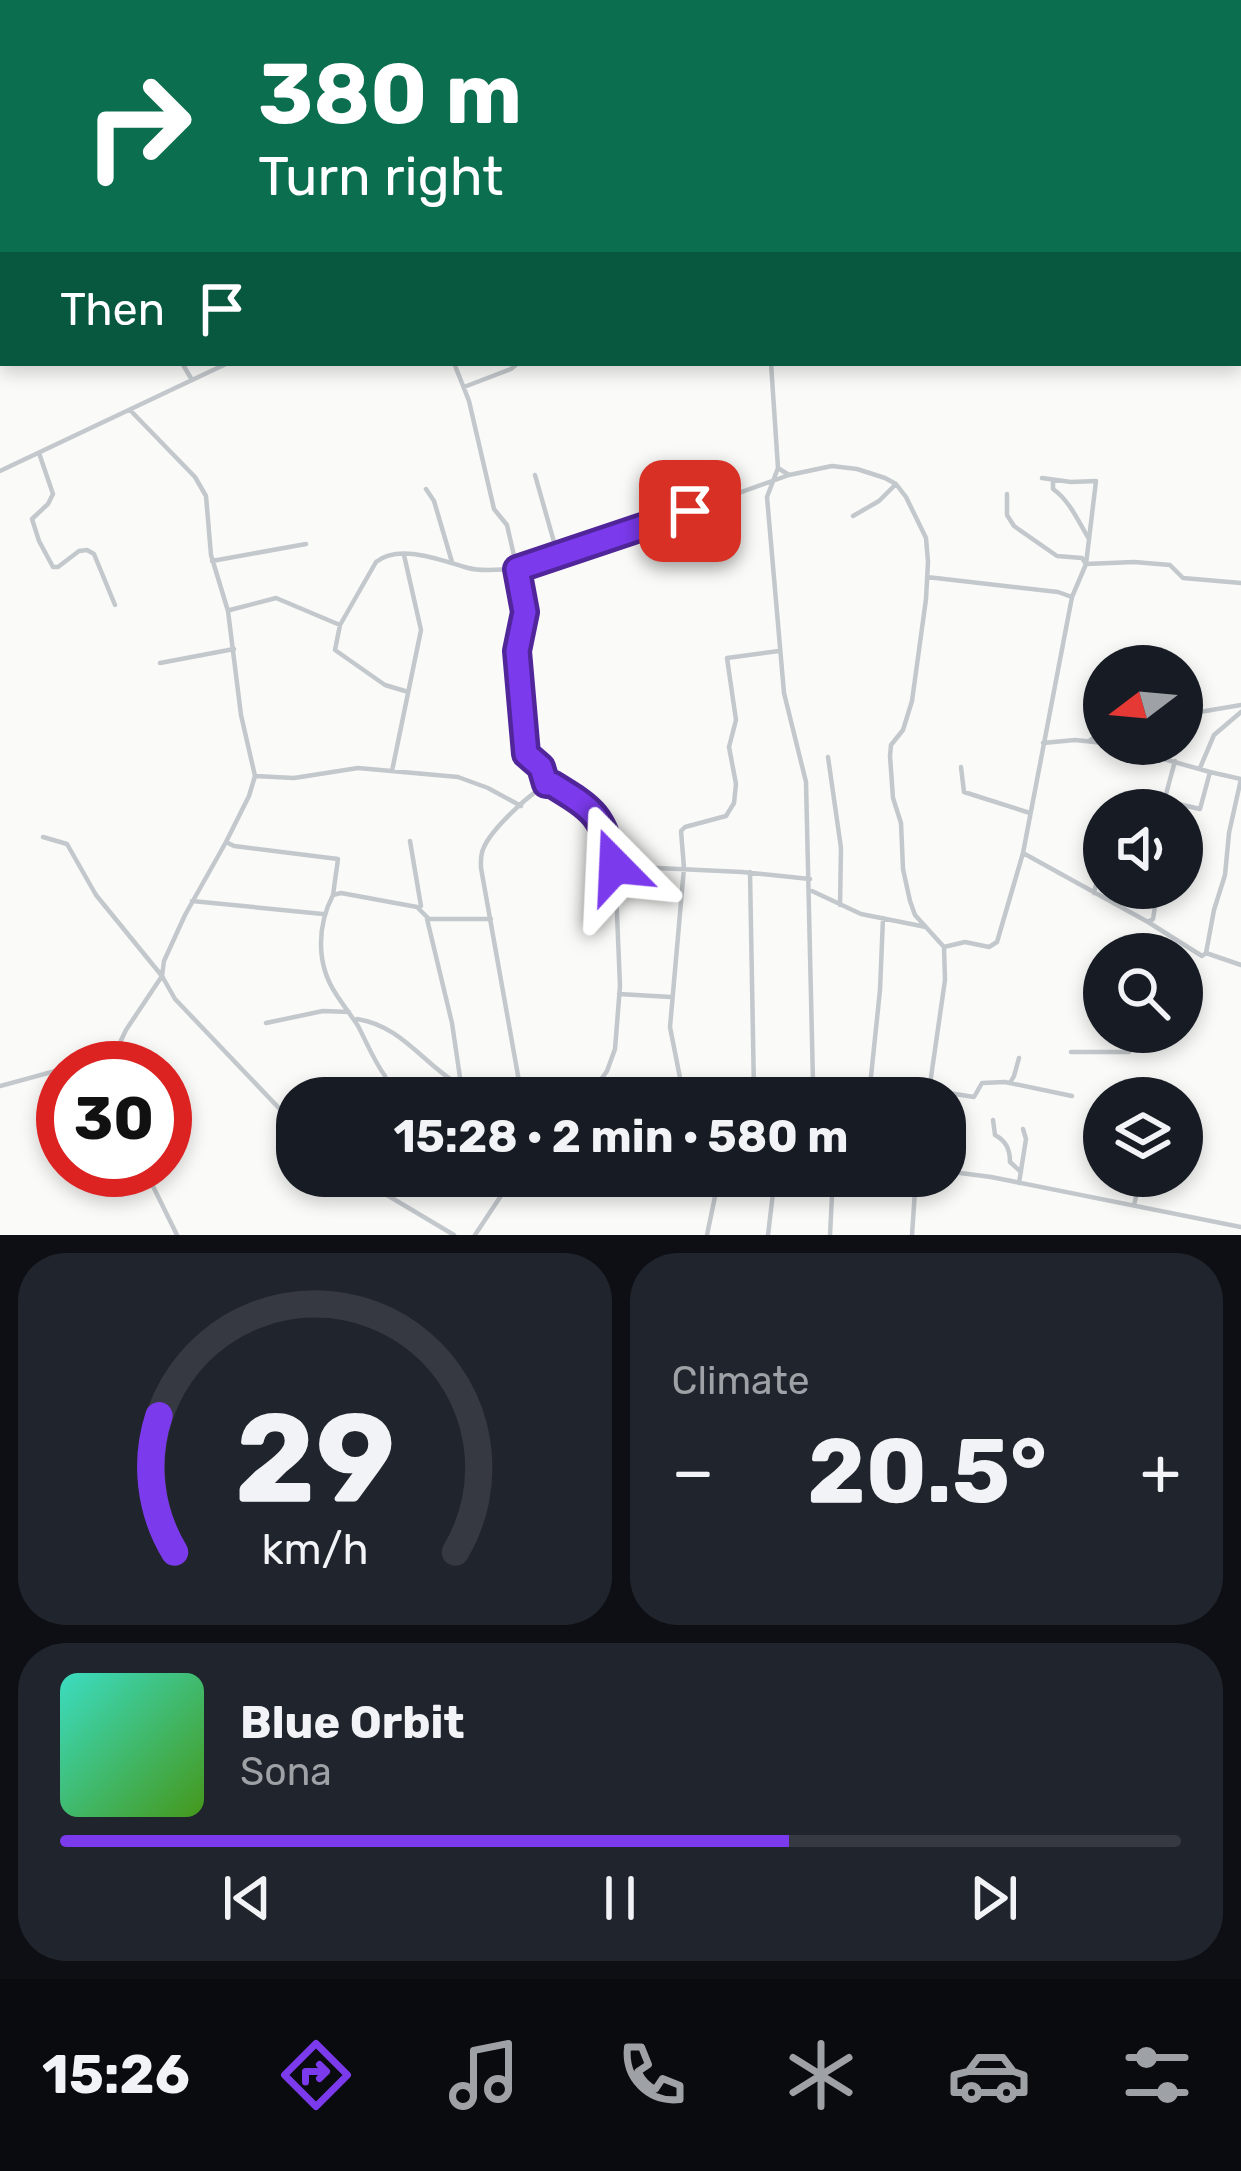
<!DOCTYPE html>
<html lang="en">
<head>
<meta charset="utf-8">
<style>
	body { margin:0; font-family:Rubik,sans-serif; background:#20242c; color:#f1f3f6; height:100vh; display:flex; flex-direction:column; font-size:45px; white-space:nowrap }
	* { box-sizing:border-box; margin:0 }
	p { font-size:39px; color:#9ea1a6 }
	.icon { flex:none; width:66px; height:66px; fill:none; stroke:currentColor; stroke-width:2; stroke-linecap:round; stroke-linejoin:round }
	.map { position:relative; height:1235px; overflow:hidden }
	.side { display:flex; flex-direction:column; gap:18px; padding:18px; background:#0d0f14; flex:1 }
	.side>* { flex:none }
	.hud { position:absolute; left:0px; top:0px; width:1242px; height:366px; box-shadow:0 6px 18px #0003; background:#0b6e4f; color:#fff; overflow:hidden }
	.needle { width:78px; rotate:254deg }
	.fabs { position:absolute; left:1083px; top:645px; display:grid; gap:24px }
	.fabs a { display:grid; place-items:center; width:120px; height:120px; border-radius:50%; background:#171b24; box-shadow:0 6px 18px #0003; font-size:60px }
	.speed { position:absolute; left:36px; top:1041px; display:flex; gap:24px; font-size:60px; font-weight:700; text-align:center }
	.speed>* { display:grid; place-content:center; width:156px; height:156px; border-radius:50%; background:#171b24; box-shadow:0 6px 18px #0003; line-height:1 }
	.speed .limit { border:18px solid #d22; background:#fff; color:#111 }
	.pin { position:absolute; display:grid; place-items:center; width:102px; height:102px; color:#fff; margin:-51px; border-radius:24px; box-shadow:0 6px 18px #0006 }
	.me { position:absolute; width:132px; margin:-66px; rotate:339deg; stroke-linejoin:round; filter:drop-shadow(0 0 9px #0008) }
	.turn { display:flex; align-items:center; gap:42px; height:252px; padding:0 60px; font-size:54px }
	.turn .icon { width:156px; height:156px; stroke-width:2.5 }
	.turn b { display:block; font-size:84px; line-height:102px }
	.then { display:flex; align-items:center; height:114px; padding:0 60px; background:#0003; gap:24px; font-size:45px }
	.big { font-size:90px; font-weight:700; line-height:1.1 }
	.side .tile { flex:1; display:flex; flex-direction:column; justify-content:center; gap:18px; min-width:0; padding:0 42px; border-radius:48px; background:#20242c }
	.side .dial { align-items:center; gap:0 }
	.dial svg { height:312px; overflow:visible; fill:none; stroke:#363941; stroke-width:7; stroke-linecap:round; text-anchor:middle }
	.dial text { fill:#f1f3f6; stroke:none }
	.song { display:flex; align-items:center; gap:36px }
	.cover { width:144px; height:144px; border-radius:18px; background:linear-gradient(135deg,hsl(170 70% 55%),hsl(100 70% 35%)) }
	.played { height:12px; border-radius:6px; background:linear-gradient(90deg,#7c3aed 65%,#363941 65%) }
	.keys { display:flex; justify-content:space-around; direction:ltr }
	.heat { display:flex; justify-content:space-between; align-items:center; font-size:66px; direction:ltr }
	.side .tiles { flex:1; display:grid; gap:18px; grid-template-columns:1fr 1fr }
	.tile:last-child { grid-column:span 2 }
	.trip { position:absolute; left:276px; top:1077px; width:690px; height:120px; border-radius:48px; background:#171b24; box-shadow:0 6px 18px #0003; font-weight:700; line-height:120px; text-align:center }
	.dock { display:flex; height:192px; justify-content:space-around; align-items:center; background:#090b0e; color:#9ea1a6 }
	.dock .icon { width:84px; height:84px }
	.dock .current { color:#7c3aed }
	.dock b { font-size:54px; color:#f1f3f6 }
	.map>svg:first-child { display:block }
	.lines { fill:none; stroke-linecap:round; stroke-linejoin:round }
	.minor { stroke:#c3c8cc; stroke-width:4.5 }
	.route-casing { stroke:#51269a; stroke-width:30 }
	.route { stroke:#7c3aed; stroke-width:21 }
</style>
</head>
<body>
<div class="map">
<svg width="1241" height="1235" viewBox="0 0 1241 1235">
	<rect width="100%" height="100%" fill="#fafaf8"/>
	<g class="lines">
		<path class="minor" d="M472 0 475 3
			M664 0V3
			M779 0 780 3
			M939 0 941 3
			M1065 0 1066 3
			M1216 0 1217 3
			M361 3 364 0
			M442 3 444 0
			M516 3 520 0
			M970 3 977 0
			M1239 39 1241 42
			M182 363 192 380
			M771 363 778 468 789 475 832 466 857 469 885 478 896 484 906 497 926 538 928 562 926 599 912 701 903 730 891 745 890 756 893 798 901 823 903 869 910 901 915 915 944 947 945 980 928 1098
			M464 387 511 369 518 363
			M39 453 53 494 48 504 32 519 39 541 53 567H58L79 551 87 550 94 554 115 605
			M0 471 228 363
			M535 475 558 556
			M1042 478 1071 482 1096 481 1086 564 1072 597
			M1053 480V489C1070 501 1078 521 1089 539
			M426 489 434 501 452 562
			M1007 494V515L1014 526 1057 556 1082 558 1086 564 1134 562 1170 565 1183 578 1241 583
			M853 516 879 501 896 484
			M212 561 306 544
			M927 577 1058 592 1072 597 1023 853 997 942 989 947 965 942 944 947
			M230 610 276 598 340 625 376 562C400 543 442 561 468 568 483 572 501 569 517 569L507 525 494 509 469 401 454 363
			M340 625 335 650 385 685 405 691
			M160 663 234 649
			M1182 715 1241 705
			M1089 741 1104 730
			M1043 743 1075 740 1104 743
			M1110 744 1210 772
			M828 757 841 848 840 905
			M1175 761 1165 798 1178 804
			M961 767 964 792 1030 813
			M1200 768 1214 735 1241 712
			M392 771 421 630 404 555
			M255 776 294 778 358 768 458 777 488 788 521 806
			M546 784 543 771 528 758 523 745 520 664 517 651 525 612 517 569 605 541 789 475
			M1175 810 1178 804 1200 809 1210 772 1241 779
			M43 837 67 844 96 895 162 976 175 999 297 1127
			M410 841 421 906
			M226 842 234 846 338 859 333 895
			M1023 853 1148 922 1153 919 1158 888
			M750 872 754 1092
			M812 891 861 914 926 927
			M1094 893 1104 851
			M192 901 323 914
			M427 919 452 1023 463 1098
			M1148 922 1202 956 1206 953 1214 910 1225 875 1229 833 1241 779
			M1206 953 1241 965
			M619 994 671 997
			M357 1019C401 1026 421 1061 456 1083L461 1082
			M266 1023 323 1011 349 1012
			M1071 1052H1129
			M385 1076C374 1061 367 1043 358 1026 351 1015 343 1005 336 994 316 964 317 926 333 895L341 893 417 907 429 919H491
			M1010 1083 1014 1076 1019 1058
			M0 1086 114 1055 126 1030 162 976 164 961 185 915 226 842 249 796 255 776 241 715 228 611 211 555 206 496 195 477 130 410
			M812 1086 930 1090 974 1097 982 1083 1005 1082 1072 1096
			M870 1086 880 990 883 918
			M522 1098 481 868C481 860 480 855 484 847 492 829 534 788 552 783 595 810 602 815 615 866L742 872 810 879
			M588 1098 607 1071 615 1049 620 986 615 866
			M684 1098 670 1027 684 868 681 831 685 827 726 816 734 803 736 784 729 747 736 720 727 658 779 651
			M749 1098C764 1081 789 1088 810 1087L813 1082 806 782 784 693 767 497 778 468
			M993 1120 995 1135C1006 1141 1010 1149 1010 1162L1021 1172
			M145 1170 177 1235
			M945 1171 991 1177 1241 1227
			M355 1176 454 1235
			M1019 1183 1026 1139 1023 1129
			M1134 1205 1141 1176
			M475 1235 514 1176
			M707 1235 717 1187 715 1176
			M768 1235 775 1176
			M830 1235 833 1176
			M912 1235 916 1176"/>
	</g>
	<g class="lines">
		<g class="route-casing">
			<path id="route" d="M615 866C601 814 596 811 552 784H546L541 767 526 754 517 651 525 612 517 569 690 511"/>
		</g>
		<use href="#route" class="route"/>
	</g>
</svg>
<div class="fabs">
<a><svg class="needle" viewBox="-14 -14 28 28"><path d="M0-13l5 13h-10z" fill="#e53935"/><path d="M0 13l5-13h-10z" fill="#9ea1a6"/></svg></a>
<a><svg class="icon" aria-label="sound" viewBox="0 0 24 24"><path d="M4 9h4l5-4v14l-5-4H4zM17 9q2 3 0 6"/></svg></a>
<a><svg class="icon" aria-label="search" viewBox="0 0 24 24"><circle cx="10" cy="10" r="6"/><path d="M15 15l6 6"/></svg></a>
<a><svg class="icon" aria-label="layers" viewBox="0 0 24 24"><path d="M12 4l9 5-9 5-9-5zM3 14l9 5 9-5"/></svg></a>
</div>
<div class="speed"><div class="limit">30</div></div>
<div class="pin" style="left:690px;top:511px;background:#d93025"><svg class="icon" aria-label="arrive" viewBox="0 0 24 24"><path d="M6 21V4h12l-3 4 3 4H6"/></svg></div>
<svg class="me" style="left:615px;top:866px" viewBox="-20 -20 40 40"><path d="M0-17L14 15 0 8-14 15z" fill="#7c3aed" stroke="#fff" stroke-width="4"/></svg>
<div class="trip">15:28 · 2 min · 580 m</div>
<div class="hud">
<div class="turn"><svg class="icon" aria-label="right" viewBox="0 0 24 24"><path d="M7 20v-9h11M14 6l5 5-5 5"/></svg><div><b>380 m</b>Turn right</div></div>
<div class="then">Then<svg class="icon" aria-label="arrive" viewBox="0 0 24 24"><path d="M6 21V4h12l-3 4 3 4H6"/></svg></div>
</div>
</div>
<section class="side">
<div class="tiles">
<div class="tile dial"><svg viewBox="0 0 100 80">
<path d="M14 69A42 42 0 1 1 86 69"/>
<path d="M14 69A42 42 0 0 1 10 34" stroke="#7c3aed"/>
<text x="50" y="56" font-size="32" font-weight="700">29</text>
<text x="50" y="72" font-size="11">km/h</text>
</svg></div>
<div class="tile"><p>Climate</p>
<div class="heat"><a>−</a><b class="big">20.5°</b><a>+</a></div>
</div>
<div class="tile">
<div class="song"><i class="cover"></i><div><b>Blue Orbit</b><p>Sona</p></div></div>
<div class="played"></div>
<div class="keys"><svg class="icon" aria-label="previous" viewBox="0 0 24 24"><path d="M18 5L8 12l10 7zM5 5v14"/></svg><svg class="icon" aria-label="pause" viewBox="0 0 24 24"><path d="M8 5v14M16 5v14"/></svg><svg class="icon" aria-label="next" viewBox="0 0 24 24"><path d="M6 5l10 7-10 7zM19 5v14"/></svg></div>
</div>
</div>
</section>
<nav class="dock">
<b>15:26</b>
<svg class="icon current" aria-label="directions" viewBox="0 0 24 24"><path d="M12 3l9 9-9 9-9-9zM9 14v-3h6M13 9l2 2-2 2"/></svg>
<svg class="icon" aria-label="music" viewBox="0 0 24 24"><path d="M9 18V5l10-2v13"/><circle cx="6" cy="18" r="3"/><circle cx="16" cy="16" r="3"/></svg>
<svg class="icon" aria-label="phone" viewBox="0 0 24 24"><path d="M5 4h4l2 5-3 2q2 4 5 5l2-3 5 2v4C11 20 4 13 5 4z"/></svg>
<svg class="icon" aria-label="climate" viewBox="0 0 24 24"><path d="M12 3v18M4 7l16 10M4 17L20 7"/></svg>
<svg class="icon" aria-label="car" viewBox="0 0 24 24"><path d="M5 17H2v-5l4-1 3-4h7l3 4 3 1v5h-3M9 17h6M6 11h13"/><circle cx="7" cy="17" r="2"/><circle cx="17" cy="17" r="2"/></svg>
<svg class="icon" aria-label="filters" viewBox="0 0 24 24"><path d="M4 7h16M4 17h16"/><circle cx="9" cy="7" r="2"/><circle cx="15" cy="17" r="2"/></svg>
</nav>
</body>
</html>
